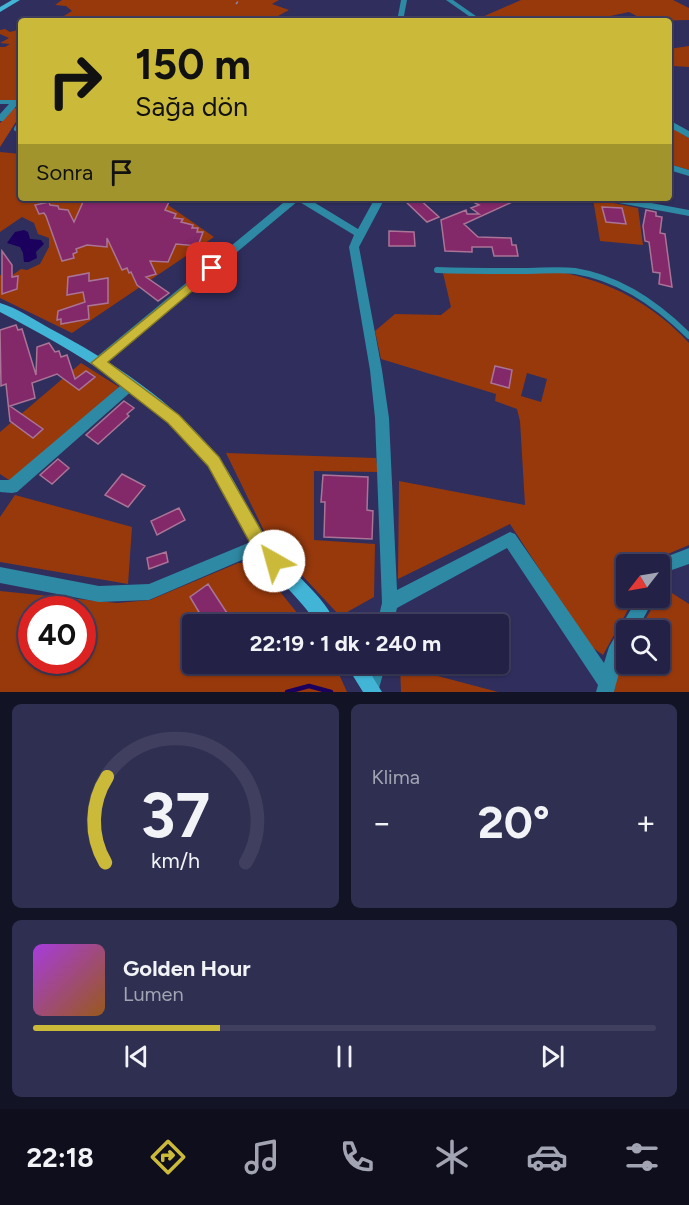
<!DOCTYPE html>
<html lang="tr">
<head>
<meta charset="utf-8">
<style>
	body { margin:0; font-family:Figtree,sans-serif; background:#2f2f51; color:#f1f3f6; height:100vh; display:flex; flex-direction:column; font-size:22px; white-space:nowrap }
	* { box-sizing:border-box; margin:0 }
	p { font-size:20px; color:#a3a4b3 }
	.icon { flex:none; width:33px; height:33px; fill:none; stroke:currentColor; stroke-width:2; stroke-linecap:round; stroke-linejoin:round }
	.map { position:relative; height:692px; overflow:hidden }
	.details { display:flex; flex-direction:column; gap:12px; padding:12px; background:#131326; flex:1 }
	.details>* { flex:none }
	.hud { position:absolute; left:18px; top:18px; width:654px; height:183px; border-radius:6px; box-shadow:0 2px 4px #0004,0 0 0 2px #403f5f; background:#cbba39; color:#111; overflow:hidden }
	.needle { width:39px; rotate:239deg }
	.buttons { position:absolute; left:616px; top:554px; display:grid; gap:12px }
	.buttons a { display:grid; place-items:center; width:54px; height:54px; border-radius:6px; background:#232246; box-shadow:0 2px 4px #0004,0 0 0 2px #403f5f; font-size:30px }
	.speed { position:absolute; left:18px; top:596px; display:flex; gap:12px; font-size:30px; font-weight:700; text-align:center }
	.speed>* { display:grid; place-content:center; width:78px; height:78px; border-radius:50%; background:#232246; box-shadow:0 2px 4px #0004,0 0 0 2px #403f5f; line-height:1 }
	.speed .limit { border:9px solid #d22; background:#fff; color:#111 }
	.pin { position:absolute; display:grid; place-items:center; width:51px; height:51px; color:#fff; margin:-26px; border-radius:12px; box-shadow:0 3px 9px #0006 }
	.me { position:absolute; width:66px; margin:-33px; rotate:322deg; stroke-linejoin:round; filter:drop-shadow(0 0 4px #0008) }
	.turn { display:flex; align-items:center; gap:21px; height:126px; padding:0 18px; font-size:27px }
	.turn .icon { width:78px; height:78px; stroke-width:2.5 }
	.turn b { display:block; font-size:42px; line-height:51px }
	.then { display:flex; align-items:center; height:57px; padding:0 18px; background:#0003; gap:12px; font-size:22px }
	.big { font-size:45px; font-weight:700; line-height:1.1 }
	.details .widget { flex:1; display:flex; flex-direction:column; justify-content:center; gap:9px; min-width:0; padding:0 21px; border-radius:9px; background:#2f2f51 }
	.details .dial { align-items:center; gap:0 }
	.dial svg { height:156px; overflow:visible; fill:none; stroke:#403f5f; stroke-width:7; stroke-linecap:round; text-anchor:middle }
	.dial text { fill:#f1f3f6; stroke:none }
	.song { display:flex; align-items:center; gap:18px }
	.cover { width:72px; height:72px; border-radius:9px; background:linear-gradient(135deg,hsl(280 70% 55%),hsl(30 70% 35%)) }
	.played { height:6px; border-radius:3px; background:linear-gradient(90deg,#cbba39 30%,#403f5f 30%) }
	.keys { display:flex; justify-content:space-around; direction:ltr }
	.heat { display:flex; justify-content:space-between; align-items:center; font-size:33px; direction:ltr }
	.details .tiles { flex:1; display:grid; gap:12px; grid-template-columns:1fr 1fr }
	.widget:last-child { grid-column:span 2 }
	.trip { position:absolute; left:182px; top:614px; width:327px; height:60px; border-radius:6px; background:#232246; box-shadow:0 2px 4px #0004,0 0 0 2px #403f5f; font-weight:700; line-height:60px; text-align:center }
	.tab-bar { display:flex; height:96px; justify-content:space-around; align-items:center; background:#0e0e1c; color:#a3a4b3 }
	.tab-bar .icon { width:42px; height:42px }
	.tab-bar .selected { color:#cbba39 }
	.tab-bar b { font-size:27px; color:#f1f3f6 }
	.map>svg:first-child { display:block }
	.green { fill:#98390c; fill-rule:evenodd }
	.forest { fill:#a54011 }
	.water { fill:#1b005e }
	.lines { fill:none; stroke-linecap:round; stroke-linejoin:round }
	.stream { stroke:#1b005e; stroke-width:4.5 }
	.building { fill:#832869; stroke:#aa7497; stroke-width:1.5 }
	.path { stroke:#8788af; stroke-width:1.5; stroke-dasharray:3 3; stroke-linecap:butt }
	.lane-far1 { stroke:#2e89a4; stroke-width:4.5 }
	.lane { stroke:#2e89a4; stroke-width:6 }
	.street { fill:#2e89a4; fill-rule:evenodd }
	.secondary { fill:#42b5d6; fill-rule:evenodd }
	.route { fill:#cbba39; stroke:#847925; stroke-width:1.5 }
</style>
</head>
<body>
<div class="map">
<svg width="689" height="692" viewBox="0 0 689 692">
	<rect width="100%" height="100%" fill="#2f2e5d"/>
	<path class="green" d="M62 0H279L272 4 289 10 269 21H17L23 17C43 20 55 23 72 11L66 6 55 5Z
		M521 0H673L689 8V20L646 21 629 12 587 21H484L480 18Z
		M5 29 10 32 21 29V101L0 100V47H5L10 44 0 43 9 38 0 34V30Z
		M689 46V67L673 66 669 61V49Z
		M669 126 689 138V170L669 164Z
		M0 152 21 154V198H158L214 237 72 333 0 298V275L11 276 21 269 27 270 40 264 49 247V238L38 234 34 223 22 217 0 232Z
		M593 199 638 208 643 245 600 241Z
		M559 272C610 281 654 305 689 343V545L656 559 653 564H627V597H635L603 655 589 645 510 524 398 579 399 481 525 505 520 421 517 409 495 401 496 394 381 359 375 331 395 314 441 315 451 307 443 273ZM527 373 547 379 541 402 521 396Z
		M81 363 119 387 12 482 0 474V432Z
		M226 453 376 458 378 472 314 471V540L375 544 374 597 340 616 268 539Z
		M15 495 132 527 128 584 0 562V517Z
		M238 563H257L306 624H192V663H334L347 692H0V591L117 603 150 600ZM32 609H82V660H32Z
		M664 588 689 604V692H614L620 660 627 650V663H660V630H639Z
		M400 666 498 692H401Z"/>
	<path class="forest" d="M14 108 21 109V114L0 147V123Z"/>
	<path class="water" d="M24 230 28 232 30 239 41 240 44 244 36 252 37 258 29 262H24L23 253 20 247 7 243 15 232Z"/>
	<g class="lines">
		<path class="stream" d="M287 692 309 686 331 692"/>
	</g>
	<path class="building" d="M171 198 165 210 176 214 174 218 183 219 181 222 193 225 192 228H198L197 232H203L198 246 176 244 168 262 150 261 156 274 146 277 169 293 158 301 137 285 131 272 129 273 127 268 122 270 107 238V247L87 245 76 249 77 252 73 254 74 258 62 261 46 216 44 213 39 214 35 205 49 202 50 205 58 206 59 209 68 210 74 222 83 202H86L88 199Z
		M402 198H418L439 217 427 222Z
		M466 198H521L464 224 478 237 511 238 512 245H516L518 256H494L492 247H472V252L445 251 441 220 466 210 467 214H479L471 208 479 205Z
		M602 207 622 208 626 224 606 222Z
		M646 210 656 212V216L662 217 660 233 665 234 672 287 659 284 660 273 653 272 649 242 645 241 643 226Z
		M389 231 414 232 415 246H389Z
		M2 251 12 265V277L18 276 17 289 2 294Z
		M89 273V281L108 278V303L88 306 89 319 61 324V319L57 320 58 311 85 302 83 292 67 295 68 277Z
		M16 325 18 330 22 329 36 375 37 347 49 343 55 352 59 351 61 357 67 355 75 379 86 371 95 377 79 390 57 374 32 383 35 398 10 406 43 429 33 438 10 421 6 384 1 386 0 330Z
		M495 366 512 370 509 388 491 383Z
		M124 401 134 408 127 414 129 416 98 444 86 435Z
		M58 459 69 468 52 484 40 475Z
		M122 474 145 486 128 507 105 495Z
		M323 475 368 477 367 510 373 511 372 539 324 537 325 502H321Z
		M179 508 185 520 157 535 151 521Z
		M166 552 168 562 149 569 147 558Z
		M208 584 227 613 212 624H206L190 597Z"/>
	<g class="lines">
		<path class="path" d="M236 4 239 0"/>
		<path class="lane-far1" d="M16 129 21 121"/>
		<path class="lane" d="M437 270C466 271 495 271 524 271 541 271 558 269 575 271 619 278 658 305 689 336"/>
		<path class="street" d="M401 0H407L403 21H397Z
			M446 0H453L483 21H476Z
			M0 100H16L20 102 3 121H0V114L9 104H0Z
			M669 120 689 131V138L669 127Z
			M669 164 689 170V176L669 170Z
			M289 198H307L358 229 375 198H385L359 247 382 370 389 418 397 590 510 532 515 534 604 663 609 647 638 597H655L637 630H627C627 651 619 671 614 692H596L598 685 507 548 397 608 393 624H377L382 603 375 418 370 370 349 247 354 235 298 201 102 365H94L92 362 94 359Z
			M603 198H624L689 210V216L608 201Z
			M130 380 134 381 136 385 134 389 17 492 12 493 0 492V480H9L126 381Z
			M260 538 265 540 268 545 265 550 149 600 99 602 0 583V567L99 586 149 584Z
			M689 548V564L669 571 666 577 660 580V564H656L658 560Z
			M368 663H386L378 692H364L362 688Z"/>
		<path class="secondary" d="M12 0H20L0 12V7Z
			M0 303C17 308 33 319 49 328 111 361 174 401 218 457 240 485 250 520 272 547 291 572 325 596 336 624H318C299 598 275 577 256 551 237 524 228 490 207 464 153 396 76 352 0 312Z
			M345 663H364L382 692H363Z"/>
	</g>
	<path class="route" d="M212 264 216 265V271L108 362 179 415 219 457 266 539 283 561 280 567 274 569 268 567 254 550 208 466 168 423 91 363Z"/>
</svg>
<div class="buttons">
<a><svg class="needle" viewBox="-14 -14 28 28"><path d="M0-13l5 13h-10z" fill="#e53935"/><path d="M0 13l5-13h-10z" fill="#a3a4b3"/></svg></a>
<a><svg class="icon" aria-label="search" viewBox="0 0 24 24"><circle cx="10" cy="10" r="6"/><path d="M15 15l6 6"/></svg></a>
</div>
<div class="speed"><div class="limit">40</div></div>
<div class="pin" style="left:212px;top:268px;background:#d93025"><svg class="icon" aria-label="arrive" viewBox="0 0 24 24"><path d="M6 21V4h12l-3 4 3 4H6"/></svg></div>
<svg class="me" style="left:274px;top:561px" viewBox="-20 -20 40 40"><circle r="19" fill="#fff"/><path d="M0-13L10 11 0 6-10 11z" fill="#cbba39"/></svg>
<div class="trip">22:19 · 1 dk · 240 m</div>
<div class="hud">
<div class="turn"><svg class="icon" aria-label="right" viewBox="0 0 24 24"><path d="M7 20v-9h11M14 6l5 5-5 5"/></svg><div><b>150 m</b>Sağa dön</div></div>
<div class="then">Sonra<svg class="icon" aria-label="arrive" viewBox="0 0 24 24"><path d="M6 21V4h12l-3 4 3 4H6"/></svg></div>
</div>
</div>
<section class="details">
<div class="tiles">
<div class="widget dial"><svg viewBox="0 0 100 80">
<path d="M14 69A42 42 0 1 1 86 69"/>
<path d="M14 69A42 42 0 0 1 15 25" stroke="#cbba39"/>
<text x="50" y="56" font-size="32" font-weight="700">37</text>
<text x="50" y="72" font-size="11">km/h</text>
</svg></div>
<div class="widget"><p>Klima</p>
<div class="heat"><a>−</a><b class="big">20°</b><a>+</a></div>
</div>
<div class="widget">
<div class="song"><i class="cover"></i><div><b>Golden Hour</b><p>Lumen</p></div></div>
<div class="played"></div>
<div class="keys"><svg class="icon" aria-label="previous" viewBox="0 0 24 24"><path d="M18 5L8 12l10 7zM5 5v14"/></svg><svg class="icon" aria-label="pause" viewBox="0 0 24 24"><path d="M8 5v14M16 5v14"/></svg><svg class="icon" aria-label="next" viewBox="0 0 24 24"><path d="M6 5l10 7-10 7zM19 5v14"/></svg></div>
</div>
</div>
</section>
<nav class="tab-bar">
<b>22:18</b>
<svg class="icon selected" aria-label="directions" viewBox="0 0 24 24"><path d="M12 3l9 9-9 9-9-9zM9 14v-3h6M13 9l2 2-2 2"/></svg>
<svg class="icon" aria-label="music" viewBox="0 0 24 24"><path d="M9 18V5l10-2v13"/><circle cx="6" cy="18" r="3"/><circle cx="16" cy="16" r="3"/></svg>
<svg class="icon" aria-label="phone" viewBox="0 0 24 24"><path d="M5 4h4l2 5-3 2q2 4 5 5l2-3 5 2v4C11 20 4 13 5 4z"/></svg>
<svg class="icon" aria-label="climate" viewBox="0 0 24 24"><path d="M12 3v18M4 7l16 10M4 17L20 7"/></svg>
<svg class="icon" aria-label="car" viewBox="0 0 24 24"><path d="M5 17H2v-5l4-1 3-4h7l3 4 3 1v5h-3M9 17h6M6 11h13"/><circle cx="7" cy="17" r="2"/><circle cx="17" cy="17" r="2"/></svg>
<svg class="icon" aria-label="filters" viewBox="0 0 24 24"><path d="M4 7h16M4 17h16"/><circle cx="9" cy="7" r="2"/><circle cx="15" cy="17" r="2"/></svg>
</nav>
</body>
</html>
